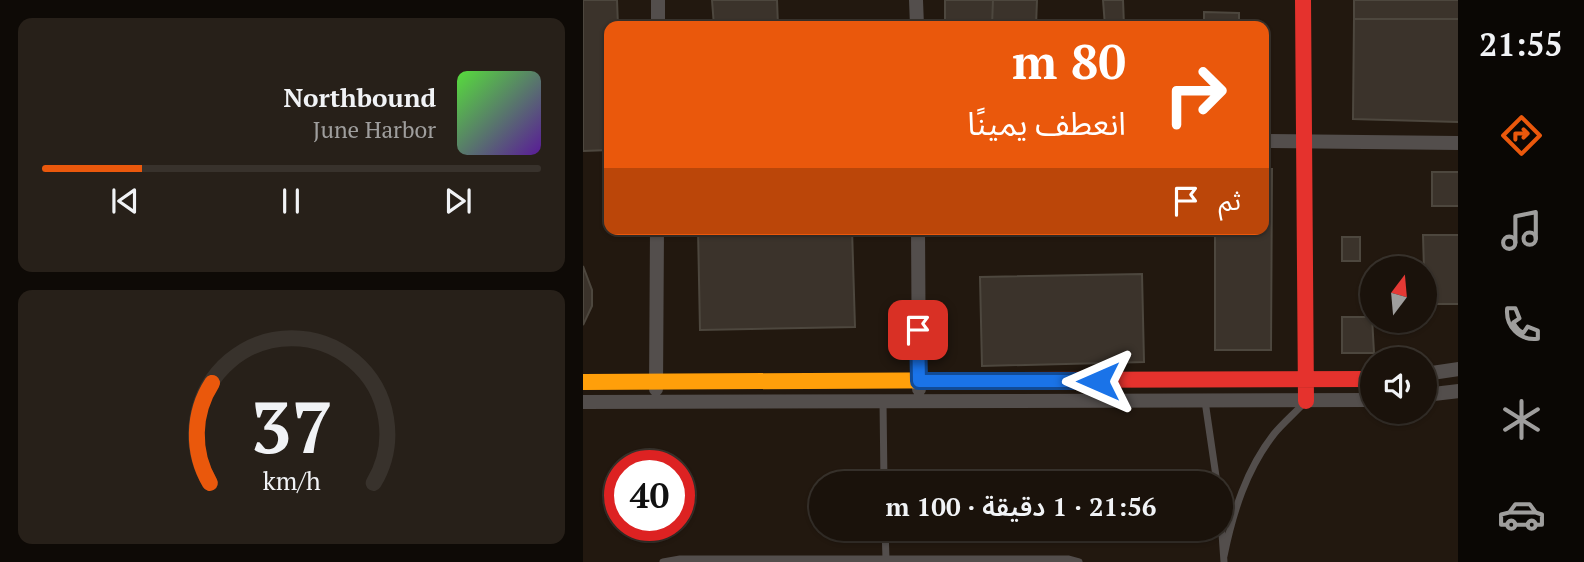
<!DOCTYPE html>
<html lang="ar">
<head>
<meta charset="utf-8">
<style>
	body { margin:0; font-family:"PT Serif","Noto Sans Arabic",serif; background:#272019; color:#f1f3f6; direction:rtl; height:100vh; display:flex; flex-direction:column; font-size:26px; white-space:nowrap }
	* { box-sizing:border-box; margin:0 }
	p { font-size:23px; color:#9f9e9d }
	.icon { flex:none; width:38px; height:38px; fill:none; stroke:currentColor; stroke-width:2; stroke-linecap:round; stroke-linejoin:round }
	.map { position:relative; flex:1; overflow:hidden; direction:ltr }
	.details { display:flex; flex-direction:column; gap:18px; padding:18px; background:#0e0a06; width:583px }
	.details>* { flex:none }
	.hud { position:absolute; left:21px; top:21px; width:665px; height:214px; border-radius:14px; box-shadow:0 2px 5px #0004,0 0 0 2px #38322c; direction:rtl; background:#ea580c; color:#fff; overflow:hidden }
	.needle { width:46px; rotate:16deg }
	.controls { position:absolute; left:777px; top:256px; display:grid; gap:14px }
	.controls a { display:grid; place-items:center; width:77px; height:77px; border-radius:50%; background:#1a120b; box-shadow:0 2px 5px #0004,0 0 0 2px #38322c; font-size:35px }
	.speed { position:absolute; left:21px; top:450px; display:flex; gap:14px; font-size:35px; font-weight:700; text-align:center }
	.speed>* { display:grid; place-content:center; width:91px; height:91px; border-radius:50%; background:#1a120b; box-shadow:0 2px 5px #0004,0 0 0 2px #38322c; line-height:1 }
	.speed .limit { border:10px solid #d22; background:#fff; color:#111 }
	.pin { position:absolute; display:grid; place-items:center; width:60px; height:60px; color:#fff; margin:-30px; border-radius:14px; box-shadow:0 4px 10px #0006 }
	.me { position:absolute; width:77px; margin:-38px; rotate:270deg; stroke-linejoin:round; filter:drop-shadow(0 0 5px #0008) }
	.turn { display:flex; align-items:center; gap:24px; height:147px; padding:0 28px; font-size:32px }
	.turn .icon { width:91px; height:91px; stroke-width:2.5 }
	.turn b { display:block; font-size:49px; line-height:60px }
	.then { display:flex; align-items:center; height:66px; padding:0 28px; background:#0003; gap:14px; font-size:26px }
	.details .card { flex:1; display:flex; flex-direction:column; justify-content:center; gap:10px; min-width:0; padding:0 24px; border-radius:14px; background:#272019 }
	.details .dial { align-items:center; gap:0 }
	.dial svg { height:182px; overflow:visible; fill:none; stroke:#38322c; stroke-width:7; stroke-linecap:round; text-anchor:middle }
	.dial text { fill:#f1f3f6; stroke:none }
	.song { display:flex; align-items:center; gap:21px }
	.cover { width:84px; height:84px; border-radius:10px; background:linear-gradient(135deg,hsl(110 70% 55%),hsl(270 70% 35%)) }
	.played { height:7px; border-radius:4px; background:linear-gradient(90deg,#ea580c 20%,#38322c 20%) }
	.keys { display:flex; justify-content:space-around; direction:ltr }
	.trip { position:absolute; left:226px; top:471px; width:424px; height:70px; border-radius:35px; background:#1a120b; box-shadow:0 2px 5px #0004,0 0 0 2px #38322c; font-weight:600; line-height:70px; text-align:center; direction:rtl }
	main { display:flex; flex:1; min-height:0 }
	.tabs { display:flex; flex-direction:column; width:126px; justify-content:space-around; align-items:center; background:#0a0704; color:#9f9e9d }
	.tabs .icon { width:49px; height:49px }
	.tabs .on { color:#ea580c }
	.tabs b { font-size:32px; color:#f1f3f6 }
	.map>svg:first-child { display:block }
	.building { fill:#3b332b; stroke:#4d473e; stroke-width:2 }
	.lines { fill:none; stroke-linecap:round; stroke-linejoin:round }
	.lane { stroke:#534e4c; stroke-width:7 }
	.street { stroke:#534e4c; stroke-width:14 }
	.slow { stroke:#ff9f0a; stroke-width:16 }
	.jam { stroke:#e5322d; stroke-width:16 }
	.route-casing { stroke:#114b97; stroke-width:18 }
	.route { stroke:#1a73e8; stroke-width:12 }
</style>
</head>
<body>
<main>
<nav class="tabs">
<b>21:55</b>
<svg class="icon on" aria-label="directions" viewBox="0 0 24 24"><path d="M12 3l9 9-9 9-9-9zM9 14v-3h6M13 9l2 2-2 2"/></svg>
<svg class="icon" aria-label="music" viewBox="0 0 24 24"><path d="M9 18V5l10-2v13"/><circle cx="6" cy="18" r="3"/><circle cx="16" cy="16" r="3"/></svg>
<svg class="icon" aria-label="phone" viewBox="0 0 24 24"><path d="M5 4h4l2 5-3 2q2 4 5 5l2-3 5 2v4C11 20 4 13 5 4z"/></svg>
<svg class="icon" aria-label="climate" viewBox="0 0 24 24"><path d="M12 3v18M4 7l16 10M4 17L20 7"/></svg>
<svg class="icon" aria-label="car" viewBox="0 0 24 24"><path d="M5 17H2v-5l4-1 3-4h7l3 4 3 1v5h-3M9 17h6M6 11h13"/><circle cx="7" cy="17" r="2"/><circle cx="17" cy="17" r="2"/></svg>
</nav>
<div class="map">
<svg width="876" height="562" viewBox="0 0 876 562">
	<rect width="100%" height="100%" fill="#22180f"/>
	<path class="building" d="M0 0H34L35 26H26V150L0 151Z
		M129 0H194L195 26H131Z
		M362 0H410L409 26H362Z
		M410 0H454L453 26H409Z
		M520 0H540L541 26H522Z
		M771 0H876V19H771Z
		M621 12 656 13V26H612V20H621Z
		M771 19H876V122L770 119Z
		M681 169H689L688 350H632V229H681Z
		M849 172H876V206H849Z
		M115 229H269L272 327 117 330Z
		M840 235H876V304H842Z
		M759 237H777V261H759Z
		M0 266 9 290V306L0 325Z
		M559 274 561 362 399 366 397 277Z
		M759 317H789L791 353H759Z"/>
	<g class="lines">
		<path class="lane" d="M300 401 301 483
			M622 401 634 483
			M637 505 641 562
			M302 528 303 559
			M641 556C650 512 663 470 691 434 700 423 712 413 722 402
			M80 562 97 559H485L496 562"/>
		<path class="street" d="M333 0 334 26
			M75 26V0
			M681 141 876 143
			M335 229 336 389
			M842 374 876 369
			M73 389 74 229
			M842 395 876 391
			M0 402 789 400"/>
		<path class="slow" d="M0 382 411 380"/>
		<path class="jam" d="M720 0 723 401
			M411 380 789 379"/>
	</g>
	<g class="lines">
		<g class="route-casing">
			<path id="route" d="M335 330 336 381H515"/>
		</g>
		<use href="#route" class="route"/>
	</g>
</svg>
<div class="controls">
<a><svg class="needle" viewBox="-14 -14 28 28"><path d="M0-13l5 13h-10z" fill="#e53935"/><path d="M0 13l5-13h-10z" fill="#9f9e9d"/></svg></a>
<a><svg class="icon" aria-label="sound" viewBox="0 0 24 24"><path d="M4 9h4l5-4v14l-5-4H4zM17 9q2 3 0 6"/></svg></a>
</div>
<div class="speed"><div class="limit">40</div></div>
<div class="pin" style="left:335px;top:330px;background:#d93025"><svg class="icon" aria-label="arrive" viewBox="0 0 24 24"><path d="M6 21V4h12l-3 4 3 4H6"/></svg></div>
<svg class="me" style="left:515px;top:381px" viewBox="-20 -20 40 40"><path d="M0-17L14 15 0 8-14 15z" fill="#1a73e8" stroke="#fff" stroke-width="4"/></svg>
<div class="trip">21:56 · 1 دقيقة · 100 m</div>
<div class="hud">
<div class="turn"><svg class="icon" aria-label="right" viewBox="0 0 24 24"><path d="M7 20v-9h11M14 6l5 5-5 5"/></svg><div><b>80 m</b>انعطف يمينًا</div></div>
<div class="then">ثم<svg class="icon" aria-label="arrive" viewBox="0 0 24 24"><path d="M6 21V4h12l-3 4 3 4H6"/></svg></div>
</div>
</div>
<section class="details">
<div class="card">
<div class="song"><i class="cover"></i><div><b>Northbound</b><p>June Harbor</p></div></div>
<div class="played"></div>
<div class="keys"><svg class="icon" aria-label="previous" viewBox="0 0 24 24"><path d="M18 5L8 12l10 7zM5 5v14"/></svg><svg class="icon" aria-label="pause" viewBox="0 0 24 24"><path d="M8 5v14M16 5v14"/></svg><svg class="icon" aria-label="next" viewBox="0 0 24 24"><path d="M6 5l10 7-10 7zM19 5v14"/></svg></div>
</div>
<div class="card dial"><svg viewBox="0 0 100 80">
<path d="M14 69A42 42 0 1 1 86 69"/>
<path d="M14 69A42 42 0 0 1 15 25" stroke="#ea580c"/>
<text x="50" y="56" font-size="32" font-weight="700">37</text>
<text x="50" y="72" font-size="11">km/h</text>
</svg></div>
</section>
</main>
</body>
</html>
